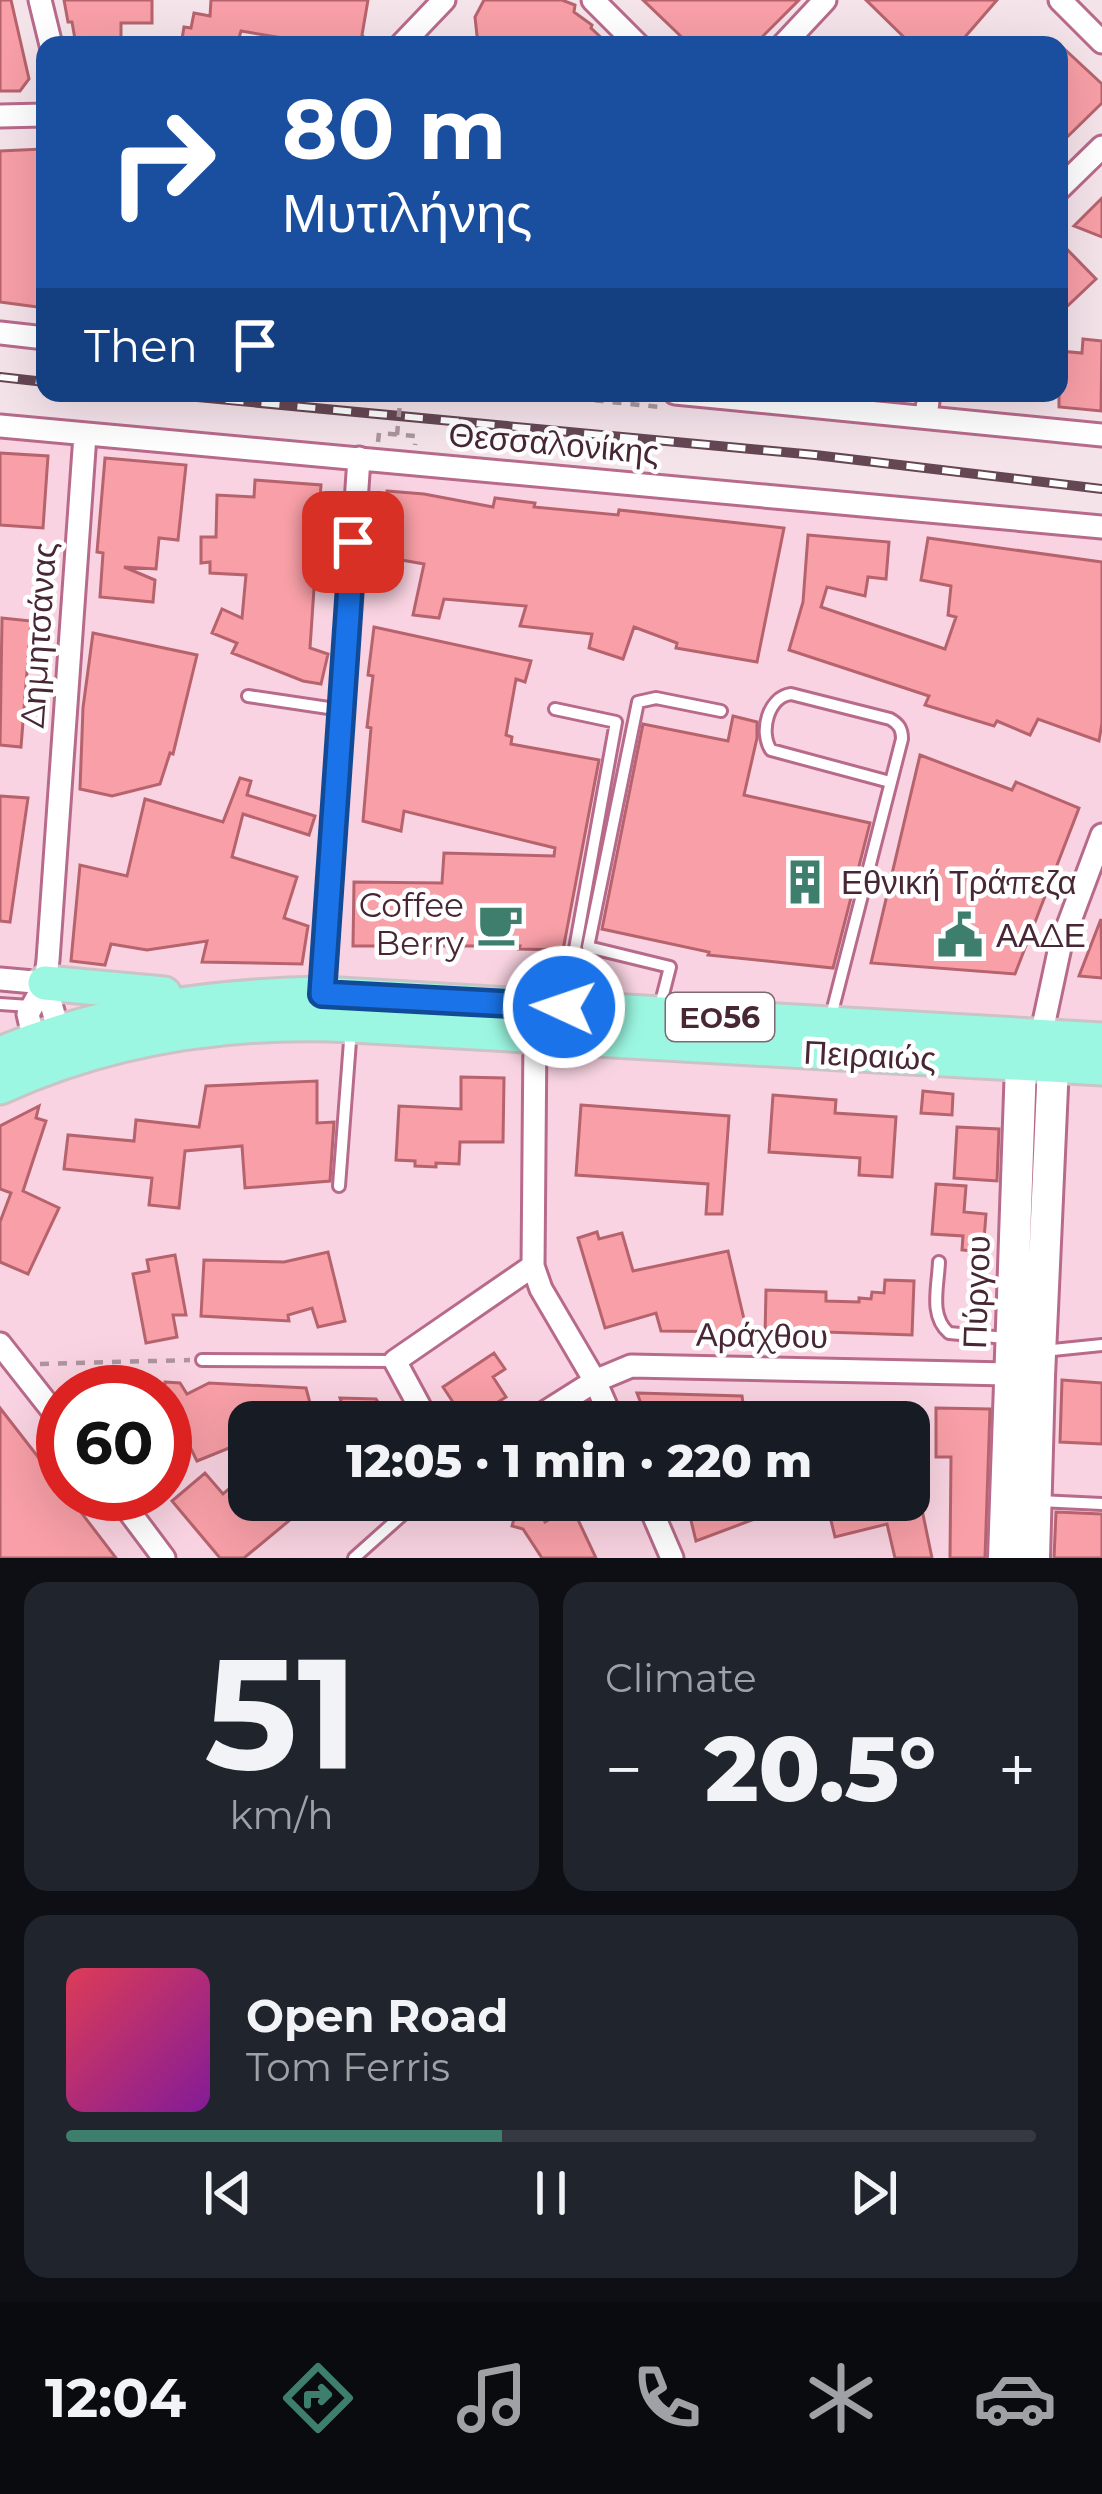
<!DOCTYPE html>
<html lang="en">
<head>
<meta charset="utf-8">
<style>
	body { margin:0; font-family:Montserrat,sans-serif; background:#20242c; color:#f1f3f6; height:100vh; display:flex; flex-direction:column; font-size:45px; white-space:nowrap }
	* { box-sizing:border-box; margin:0 }
	p { font-size:39px; color:#9ea1a6 }
	.icon { flex:none; width:66px; height:66px; fill:none; stroke:currentColor; stroke-width:2; stroke-linecap:round; stroke-linejoin:round }
	.map { position:relative; height:1558px; overflow:hidden }
	.side { display:flex; flex-direction:column; gap:24px; padding:24px; background:#0d0f14; flex:1 }
	.side>* { flex:none }
	.guide { position:absolute; left:36px; top:36px; width:1032px; height:366px; border-radius:24px; box-shadow:0 12px 48px #0002; background:#1a4fa0; color:#fff; overflow:hidden }
	.speed { position:absolute; left:36px; top:1365px; display:flex; gap:24px; font-size:60px; font-weight:700; text-align:center }
	.speed>* { display:grid; place-content:center; width:156px; height:156px; border-radius:50%; background:#171b24; box-shadow:0 12px 48px #0002; line-height:1 }
	.speed .limit { border:18px solid #d22; background:#fff; color:#111 }
	.pin { position:absolute; display:grid; place-items:center; width:102px; height:102px; color:#fff; margin:-51px; border-radius:24px; box-shadow:0 6px 18px #0006 }
	.me { position:absolute; width:132px; margin:-66px; rotate:273deg; stroke-linejoin:round; filter:drop-shadow(0 0 9px #0008) }
	.turn { display:flex; align-items:center; gap:42px; height:252px; padding:0 48px; font-size:54px }
	.turn .icon { width:156px; height:156px; stroke-width:2.5 }
	.turn b { display:block; font-size:84px; line-height:102px }
	.then { display:flex; align-items:center; height:114px; padding:0 48px; background:#0003; gap:24px; font-size:45px }
	.big { font-size:90px; font-weight:800; line-height:1.1 }
	.side .widget { flex:1; display:flex; flex-direction:column; justify-content:center; gap:18px; min-width:0; padding:0 42px; border-radius:24px; background:#20242c }
	.side .dial { align-items:center; gap:0 }
	.dial b { font-size:156px; line-height:1 }
	.song { display:flex; align-items:center; gap:36px }
	.cover { width:144px; height:144px; border-radius:18px; background:linear-gradient(135deg,hsl(350 70% 55%),hsl(290 70% 35%)) }
	.played { height:12px; border-radius:6px; background:linear-gradient(90deg,#3e7e6c 45%,#363941 45%) }
	.keys { display:flex; justify-content:space-around; direction:ltr }
	.heat { display:flex; justify-content:space-between; align-items:center; font-size:66px; direction:ltr }
	.side .tiles { flex:1; display:grid; gap:24px; grid-template-columns:1fr 1fr }
	.widget:last-child { grid-column:span 2 }
	.trip { position:absolute; left:228px; top:1401px; width:702px; height:120px; border-radius:24px; background:#171b24; box-shadow:0 12px 48px #0002; font-weight:800; line-height:120px; text-align:center }
	.tabs { display:flex; height:192px; justify-content:space-around; align-items:center; background:#090b0e; color:#9ea1a6 }
	.tabs .icon { width:84px; height:84px }
	.tabs .current { color:#3e7e6c }
	.tabs b { font-size:54px; color:#f1f3f6 }
	.map>svg:first-child { display:block }
	.built { fill:#f9d3e1; fill-rule:evenodd }
	.building { fill:#f89fa7; stroke:#b6636d; stroke-width:3 }
	.lines { fill:none; stroke-linecap:round; stroke-linejoin:round }
	.lane-casing { stroke:#b86a8b; stroke-width:16 }
	.street-casing { stroke:#b86a8b; stroke-width:27 }
	.secondary-casing { stroke:#b86a8b; stroke-width:36 }
	.primary-casing { stroke:#ccc3c6; stroke-width:39 }
	.path { stroke:#ad959f; stroke-width:4.5; stroke-dasharray:9 9; stroke-linecap:butt }
	.lane { stroke:#fff; stroke-width:10 }
	.street { stroke:#fff; stroke-width:21 }
	.secondary { stroke:#fff; stroke-width:30 }
	.primary { stroke:#9bf7e1; stroke-width:33 }
	.rail-casing { stroke:#654754; stroke-width:10 }
	.rail { stroke:#fff; stroke-width:6; stroke-dasharray:18; stroke-linecap:butt }
	.path-bridge { stroke:#ad959f; stroke-width:4.5; stroke-dasharray:9 9; stroke-linecap:butt }
	.route-casing { stroke:#114b97; stroke-width:30 }
	.route { stroke:#1a73e8; stroke-width:21 }
	.labels { text-anchor:middle; dominant-baseline:central; stroke-width:9; stroke-linejoin:round; paint-order:stroke }
	.shield { fill:#fff; stroke:#7f6872; stroke-width:3 }
	.shield-label { font-size:30px; font-weight:bold; fill:#482735 }
	.street-label { font-size:33px; fill:#482735; stroke:#fff }
	.poi-label { font-size:33px; fill:#482735; stroke:#fff; text-anchor:start }
</style>
</head>
<body>
<div class="map">
<svg width="1102" height="1558" viewBox="0 0 1102 1558">
	<rect width="100%" height="100%" fill="#f5e3ea"/>
	<path class="built" d="M0 424 1102 535V1558H0ZM63 1392H165V1494H63ZM249 1422H909V1500H249Z"/>
	<path class="building" d="M0 0H11L29 79 20 91H0Z
		M64 0H152V23H121V45H76L72 22H68Z
		M211 0H368L362 35 370 45H307V42L241 31 237 45H181L184 27 191 28 194 13 210 16Z
		M484 0H562L575 5 574 12 592 25 591 28 609 45H478L475 17Z
		M643 0H799L754 45H709L702 38 694 45H690Z
		M866 0H997L958 45H912Z
		M1059 44 1102 84V103L1059 145Z
		M42 149 45 161V308L0 302V151Z
		M1102 198V237L1074 226Z
		M1059 241 1096 279 1059 314Z
		M1083 339 1102 341 1101 411 1059 407V351L1082 353Z
		M0 453 48 456 43 528 0 525Z
		M105 458 186 465 178 540 159 538 156 569 124 567 155 580 153 602 100 597 103 553 97 552Z
		M255 480 321 485 310 648 328 654 321 684 303 681 232 653 237 643 212 633 222 609 242 618 246 575 210 573V562L201 563V537H216L217 495 254 497Z
		M387 491 424 494 493 507 495 498 535 503 534 507 618 515 619 510 784 528 757 662 676 648 677 643 634 627 623 659 589 648 592 634 520 626 526 606 444 599 439 618 413 615 424 564 379 556Z
		M808 535 889 542 886 579 868 577 865 596 827 587 821 607 945 649 956 617 948 615 951 586 921 580 928 538 1102 562V723L1099 741 1038 719 1030 735 997 721 994 726 925 705 929 696 789 650 803 602Z
		M2 618 31 621 21 747 0 745Z
		M374 627 531 661 525 682 516 679 506 735 512 737 511 744 599 760 563 950 519 949 520 946H353L354 882 442 883 444 853 554 856 555 848 404 811 401 831 363 821 371 728 367 727 373 676 368 675Z
		M93 633 197 655 173 754 170 753 160 784 112 796 80 789 83 708Z
		M733 716 757 722V738L744 795 870 823 833 968 708 955 709 952 602 929 643 724 728 741Z
		M920 755 1012 790 1016 782 1079 808 1015 974 871 963Z
		M240 778 251 781 247 795 315 816 309 835 243 814 232 857 297 877 284 918 308 926 302 964 202 962 207 941 147 950 111 944 105 965 71 961 80 865 127 876 145 799 223 822Z
		M0 796 28 798 10 922 0 921Z
		M1101 919 1102 978 1079 976Z
		M461 1077 504 1078 503 1142H460L459 1164 436 1163V1167L415 1166V1161L396 1160 399 1106 461 1109Z
		M317 1081V1123L334 1122 330 1181 245 1188 242 1146 185 1151 179 1208 149 1205 152 1178 64 1169 68 1135 134 1141 136 1120 199 1127 206 1086Z
		M923 1091 953 1094 952 1115 921 1113Z
		M773 1095 836 1100 835 1113 896 1117 892 1177 859 1175 860 1158 769 1152Z
		M581 1105 729 1116 722 1214H706L708 1184 576 1175Z
		M39 1106 36 1118 46 1121 23 1191 59 1208 28 1274 0 1262V1222L11 1193 0 1189V1126Z
		M957 1127 999 1129 997 1181 954 1178Z
		M936 1184 966 1186 964 1212 986 1214 983 1252 962 1250 963 1236 932 1234Z
		M597 1232 599 1239 622 1233 633 1271 728 1251 747 1332 661 1331 656 1313 605 1328 578 1238Z
		M328 1252 345 1321 318 1327 312 1308 288 1315 289 1321 201 1316 204 1260 284 1262Z
		M175 1255 186 1315H173L177 1337 146 1343 133 1274 149 1271 147 1260Z
		M885 1280 914 1281 912 1335 825 1332V1337L765 1336 766 1290 826 1292V1301L859 1302V1298L871 1299 872 1292 884 1293Z
		M494 1353 505 1369 493 1377 506 1397 466 1422 443 1387Z
		M1062 1380 1102 1383V1444L1060 1442Z
		M165 1382 180 1383 187 1394 209 1383 306 1388 313 1414 292 1422H249V1440L197 1461 165 1397Z
		M637 1393 742 1396 743 1403 887 1407 886 1422H648Z
		M340 1398 376 1399 391 1422H348Z
		M0 1408 63 1489V1494H67L116 1558H0Z
		M936 1408 990 1409 985 1558H950L951 1457H936Z
		M249 1472V1500H314L244 1558H220L172 1501 205 1473 223 1494Z
		M502 1500H535L545 1522 572 1507 596 1558H542L523 1529 512 1526 514 1519 498 1514Z
		M686 1500H758L760 1517 696 1541Z
		M826 1500H920L932 1558H895L887 1524 835 1537Z
		M1056 1512 1102 1514V1558H1054Z"/>
	<g class="lines">
		<g class="lane-casing">
			<path id="lane" d="M248 696 342 710
				M555 709 616 722 565 1004
				M0 1004 30 1006
				M659 1010 670 967 588 947 638 702 656 698 721 711
				M830 1020 902 739C902 729 899 724 890 719L791 694C768 697 759 732 771 750L890 782
				M339 1186 351 1028
				M939 1262C938 1287 929 1316 949 1333L1006 1338
				M1043 1351 1102 1345
				M202 1360 395 1361
				M1039 1501 1102 1504
				M354 1558 419 1500"/>
		</g>
		<g class="street-casing">
			<path id="street" d="M40 0 51 45
				M593 0 638 45
				M1060 0 1102 42
				M401 45 444 0
				M783 45 825 0
				M0 116 45 115
				M1059 189 1102 147
				M0 333 45 338
				M675 393 1102 435
				M926 417 929 393
				M0 426 1102 527
				M0 979 45 983
				M323 994 359 458
				M59 1032 45 983 48 960 85 435
				M535 1035 533 1266 541 1289 595 1381 613 1422
				M1041 1036 1060 947 1102 835
				M36 1049 28 1014 45 983
				M0 1344 63 1424
				M428 1422 395 1361 533 1266
				M530 1422 595 1381 631 1366 1008 1374
				M116 1494 164 1558
				M647 1500 672 1558"/>
		</g>
		<g class="secondary-casing">
			<path id="secondary" d="M1004 1558 1021 1064 1033 1046
				M1034 1558 1039 1376 1053 1065 1044 1044"/>
		</g>
		<g class="primary-casing">
			<path id="primary" d="M45 983 164 994
				M0 1054C103 1011 211 996 323 994L1102 1040
				M0 1087C110 1037 231 1019 352 1025L1102 1068"/>
		</g>
		<path class="path" d="M523 393 660 407
			M378 442 379 433 416 436 415 445
			M40 1364 190 1360"/>
		<use href="#lane" class="lane"/>
		<use href="#street" class="street"/>
		<use href="#secondary" class="secondary"/>
		<use href="#primary" class="primary"/>
		<g class="rail-casing">
			<path id="rail" d="M0 377 45 382
				M154 393 815 455 1102 489"/>
		</g>
		<use href="#rail" class="rail"/>
		<path class="path-bridge" d="M397 435 401 393"/>
	</g>
	<g class="lines">
		<g class="route-casing">
			<path id="route" d="M353 542 322 994 564 1007"/>
		</g>
		<use href="#route" class="route"/>
	</g>
	<defs>
		<g id="building-bare" transform="scale(3.6)"><path d="M-4-6H4V6H1V3H-1V6H-4ZM-2.5-4.3h1.7v1.8h-1.7ZM.8-4.3h1.7v1.8H.8ZM-2.5-1h1.7V.8h-1.7ZM.8-1h1.7V.8H.8Z" fill="#3e7e6c" stroke="#fff" stroke-width="2.5" paint-order="stroke"/></g>
		<g id="cafe-bare" transform="scale(3.6)"><path d="M-5.5-4.5H6V0H3Q3 3.5 0 3.5H-2.5Q-5.5 3.5-5.5 0ZM3-3.2v2h1.7v-2ZM-6 4.5H4V6H-6Z" fill="#3e7e6c" stroke="#fff" stroke-width="2.5" paint-order="stroke"/></g>
		<g id="civic-bare" transform="scale(3.6)"><path d="M-.6-6.5H3V-4.5H.6V-3L4-1V1h2V6H-6V1h2V-1L-.6-3ZM-1.2 2.5V6h2.4V2.5Z" fill="#3e7e6c" stroke="#fff" stroke-width="2.5" paint-order="stroke"/></g>
	</defs>
	<g fill-rule="evenodd">
		<use href="#building-bare" x="805" y="882"/>
		<use href="#cafe-bare" x="500" y="924"/>
		<use href="#civic-bare" x="960" y="935"/>
	</g>
	<g class="labels">
		<rect class="shield" x="666" y="993" width="108" height="48" rx="9"/>
		<g class="shield-label">
			<text x="720" y="1017">ΕΟ56</text>
		</g>
		<g class="street-label">
			<text transform="translate(554 443) rotate(5)">Θεσσαλονίκης</text>
			<text transform="translate(38 635) rotate(-86)">Δημητσάνας</text>
			<text transform="translate(870 1055) rotate(3)">Πειραιώς</text>
			<text transform="translate(976 1292) rotate(-88)">Πύργου</text>
			<text transform="translate(762 1335) rotate(1)">Αράχθου</text>
		</g>
		<g class="poi-label">
			<text x="841" y="882">Εθνική Τράπεζα</text>
			<text x="464" y="905" text-anchor="end">Coffee<tspan x="464" dy="38">Berry</tspan></text>
			<text x="996" y="935">ΑΑΔΕ</text>
		</g>
	</g>
</svg>
<div class="speed"><div class="limit">60</div></div>
<div class="pin" style="left:353px;top:542px;background:#d93025"><svg class="icon" aria-label="arrive" viewBox="0 0 24 24"><path d="M6 21V4h12l-3 4 3 4H6"/></svg></div>
<svg class="me" style="left:564px;top:1007px" viewBox="-20 -20 40 40"><circle r="17" fill="#1a73e8" stroke="#fff" stroke-width="3"/><path d="M0-11L8 9 0 5-8 9z" fill="#fff"/></svg>
<div class="trip">12:05 · 1 min · 220 m</div>
<div class="guide">
<div class="turn"><svg class="icon" aria-label="right" viewBox="0 0 24 24"><path d="M7 20v-9h11M14 6l5 5-5 5"/></svg><div><b>80 m</b>Μυτιλήνης</div></div>
<div class="then">Then<svg class="icon" aria-label="arrive" viewBox="0 0 24 24"><path d="M6 21V4h12l-3 4 3 4H6"/></svg></div>
</div>
</div>
<section class="side">
<div class="tiles">
<div class="widget dial"><b>51</b><p>km/h</p></div>
<div class="widget"><p>Climate</p>
<div class="heat"><a>−</a><b class="big">20.5°</b><a>+</a></div>
</div>
<div class="widget">
<div class="song"><i class="cover"></i><div><b>Open Road</b><p>Tom Ferris</p></div></div>
<div class="played"></div>
<div class="keys"><svg class="icon" aria-label="previous" viewBox="0 0 24 24"><path d="M18 5L8 12l10 7zM5 5v14"/></svg><svg class="icon" aria-label="pause" viewBox="0 0 24 24"><path d="M8 5v14M16 5v14"/></svg><svg class="icon" aria-label="next" viewBox="0 0 24 24"><path d="M6 5l10 7-10 7zM19 5v14"/></svg></div>
</div>
</div>
</section>
<nav class="tabs">
<b>12:04</b>
<svg class="icon current" aria-label="directions" viewBox="0 0 24 24"><path d="M12 3l9 9-9 9-9-9zM9 14v-3h6M13 9l2 2-2 2"/></svg>
<svg class="icon" aria-label="music" viewBox="0 0 24 24"><path d="M9 18V5l10-2v13"/><circle cx="6" cy="18" r="3"/><circle cx="16" cy="16" r="3"/></svg>
<svg class="icon" aria-label="phone" viewBox="0 0 24 24"><path d="M5 4h4l2 5-3 2q2 4 5 5l2-3 5 2v4C11 20 4 13 5 4z"/></svg>
<svg class="icon" aria-label="climate" viewBox="0 0 24 24"><path d="M12 3v18M4 7l16 10M4 17L20 7"/></svg>
<svg class="icon" aria-label="car" viewBox="0 0 24 24"><path d="M5 17H2v-5l4-1 3-4h7l3 4 3 1v5h-3M9 17h6M6 11h13"/><circle cx="7" cy="17" r="2"/><circle cx="17" cy="17" r="2"/></svg>
</nav>
</body>
</html>
